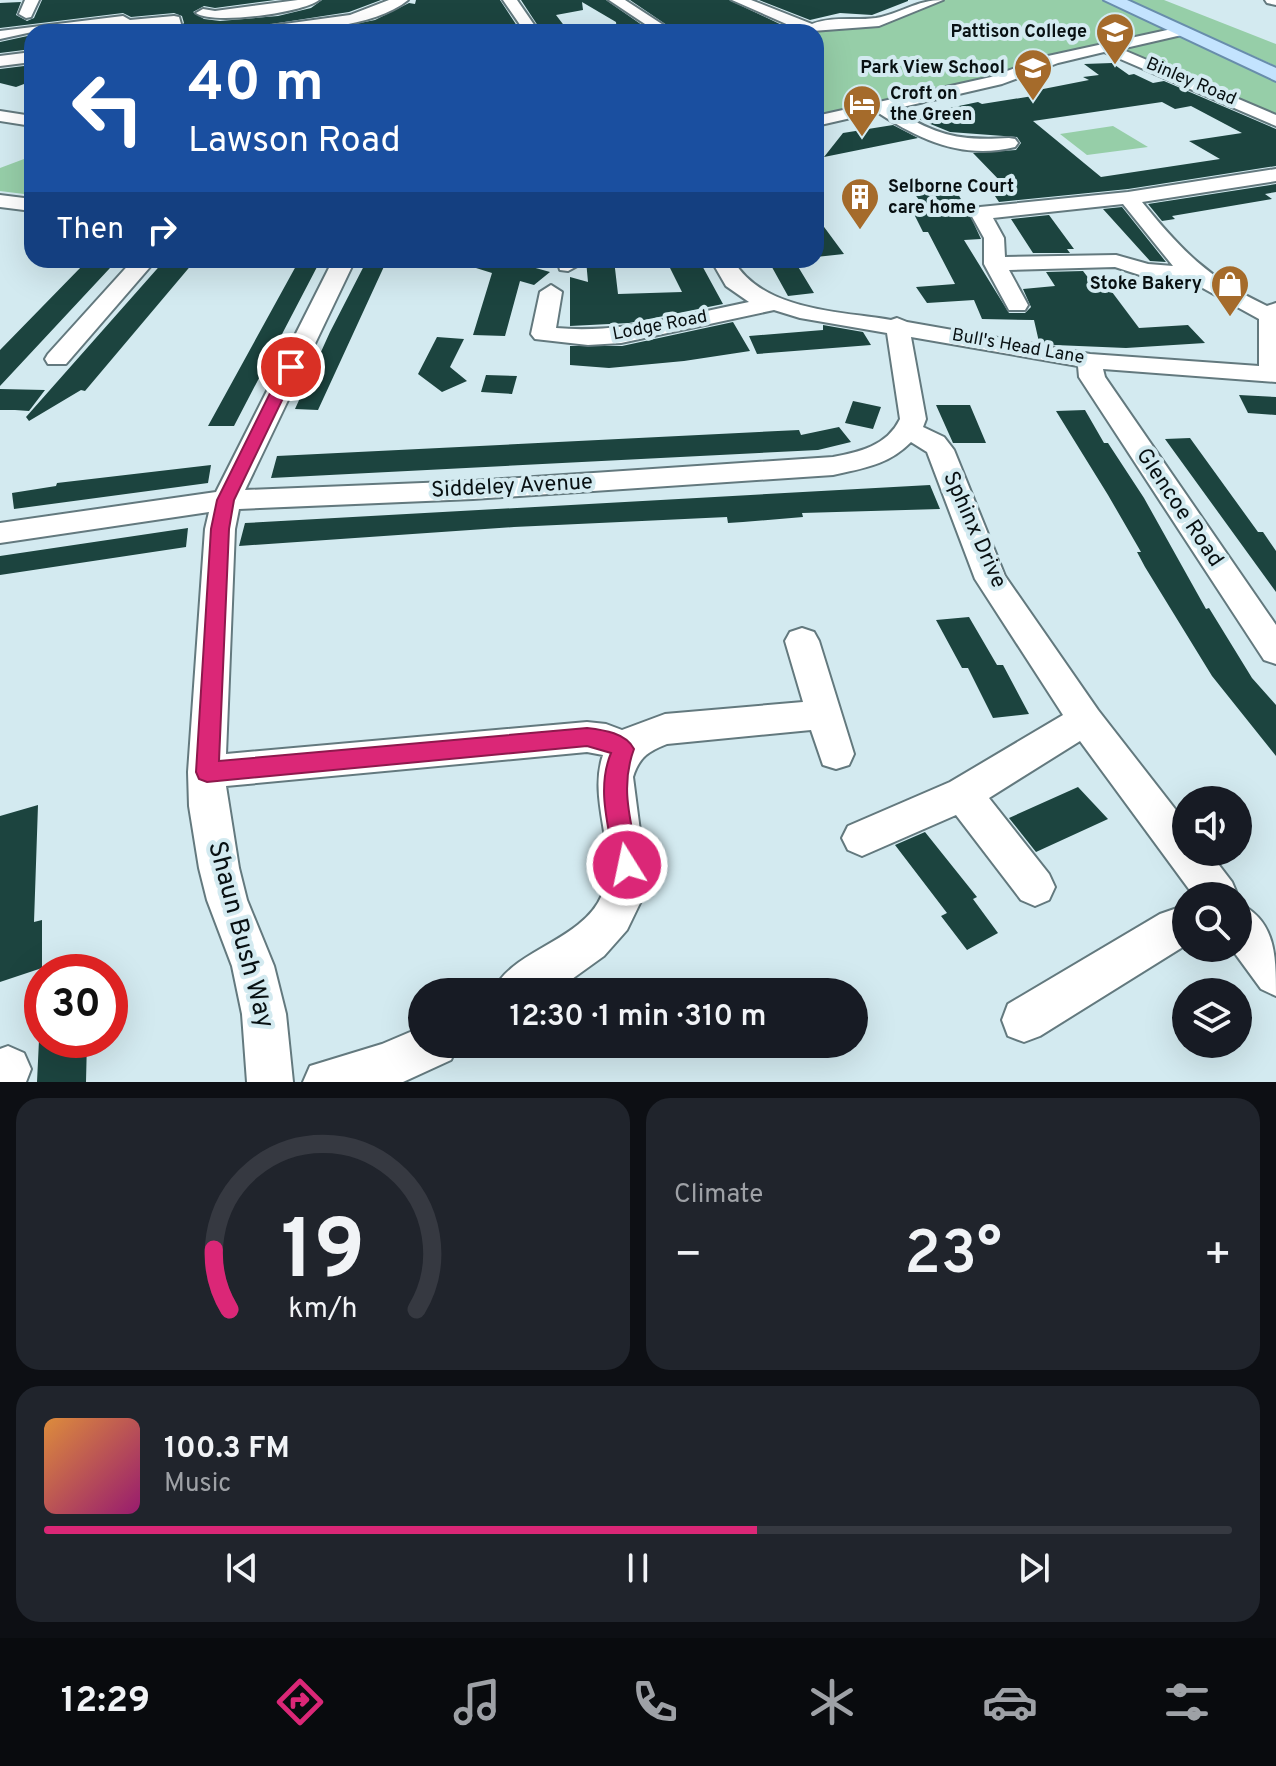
<!DOCTYPE html>
<html lang="en">
<head>
<meta charset="utf-8">
<style>
	body { margin:0; font-family:Overpass,sans-serif; background:#20242c; color:#f1f3f6; height:100vh; display:flex; flex-direction:column; font-size:30px; white-space:nowrap }
	* { box-sizing:border-box; margin:0 }
	p { font-size:26px; color:#9ea1a6 }
	.icon { flex:none; width:44px; height:44px; fill:none; stroke:currentColor; stroke-width:2; stroke-linecap:round; stroke-linejoin:round }
	.map { position:relative; height:1082px; overflow:hidden }
	.sheet { display:flex; flex-direction:column; gap:16px; padding:16px; background:#0d0f14; flex:1 }
	.sheet>* { flex:none }
	.hud { position:absolute; left:24px; top:24px; width:800px; height:244px; border-radius:24px; box-shadow:0 8px 32px #0002; background:#1a4fa0; color:#fff; overflow:hidden }
	.controls { position:absolute; left:1172px; top:786px; display:grid; gap:16px }
	.controls a { display:grid; place-items:center; width:80px; height:80px; border-radius:50%; background:#171b24; box-shadow:0 8px 32px #0002; font-size:40px }
	.speed { position:absolute; left:24px; top:954px; display:flex; gap:16px; font-size:40px; font-weight:700; text-align:center }
	.speed>* { display:grid; place-content:center; width:104px; height:104px; border-radius:50%; background:#171b24; box-shadow:0 8px 32px #0002; line-height:1 }
	.speed .limit { border:12px solid #d22; background:#fff; color:#111 }
	.pin { position:absolute; display:grid; place-items:center; width:68px; height:68px; color:#fff; margin:-34px; border:4px solid #fff; border-radius:50%; box-shadow:0 2px 8px #0007 }
	.me { position:absolute; width:88px; margin:-44px; rotate:350deg; stroke-linejoin:round; filter:drop-shadow(0 0 6px #0008) }
	.turn { display:flex; align-items:center; gap:28px; height:168px; padding:0 32px; font-size:36px }
	.turn .icon { width:104px; height:104px; stroke-width:2.5 }
	.turn b { display:block; font-size:56px; line-height:68px }
	.then { display:flex; align-items:center; height:76px; padding:0 32px; background:#0003; gap:16px; font-size:30px }
	.big { font-size:60px; font-weight:600; line-height:1.1 }
	.sheet .widget { flex:1; display:flex; flex-direction:column; justify-content:center; gap:12px; min-width:0; padding:0 28px; border-radius:24px; background:#20242c }
	.sheet .dial { align-items:center; gap:0 }
	.dial svg { height:208px; overflow:visible; fill:none; stroke:#363941; stroke-width:7; stroke-linecap:round; text-anchor:middle }
	.dial text { fill:#f1f3f6; stroke:none }
	.song { display:flex; align-items:center; gap:24px }
	.cover { width:96px; height:96px; border-radius:12px; background:linear-gradient(135deg,hsl(30 70% 55%),hsl(320 70% 35%)) }
	.played { height:8px; border-radius:4px; background:linear-gradient(90deg,#db2777 60%,#363941 60%) }
	.keys { display:flex; justify-content:space-around; direction:ltr }
	.heat { display:flex; justify-content:space-between; align-items:center; font-size:44px; direction:ltr }
	.sheet .tiles { flex:1; display:grid; gap:16px; grid-template-columns:1fr 1fr }
	.widget:last-child { grid-column:span 2 }
	.trip { position:absolute; left:408px; top:978px; width:460px; height:80px; border-radius:40px; background:#171b24; box-shadow:0 8px 32px #0002; font-weight:600; line-height:80px; text-align:center }
	.tab-bar { display:flex; height:128px; justify-content:space-around; align-items:center; background:#090b0e; color:#9ea1a6 }
	.tab-bar .icon { width:56px; height:56px }
	.tab-bar .current { color:#db2777 }
	.tab-bar b { font-size:36px; color:#f1f3f6 }
	.map>svg:first-child { display:block }
	.green { fill:#96cea8 }
	.building { fill:#1c443f; fill-rule:evenodd }
	.lines { fill:none; stroke-linecap:round; stroke-linejoin:round }
	.minor-casing { stroke:#63797e; stroke-width:4 }
	.major-casing { stroke:#688dab; stroke-width:4 }
	.minor { fill:#fff; fill-rule:evenodd }
	.major { fill:#c3e3fe; fill-rule:evenodd }
	.route { fill:#db2777; stroke:#8e194d; stroke-width:2 }
	.labels { text-anchor:middle; dominant-baseline:central; stroke-width:8; stroke-linejoin:round; paint-order:stroke }
	.far-poi-label { font-size:18px; font-weight:bold; fill:#081012; stroke:#d3eaf0; text-anchor:end }
	.far-street-label { font-size:18px; fill:#081012; stroke:#d3eaf0 }
	.street-label { font-size:22px; fill:#081012; stroke:#d3eaf0 }
	.near-street-label { font-size:26px; fill:#081012; stroke:#d3eaf0 }
</style>
</head>
<body>
<div class="map">
<svg width="1276" height="1082" viewBox="0 0 1276 1082">
	<rect width="100%" height="100%" fill="#d3eaf0"/>
	<path class="green" d="M945 0H1107L1167 29 1047 55 986 78 816 115V32L822 29 886 24Z
		M1128 0H1164L1276 44V66Z
		M1178 37 1189 39 1276 78V118L1117 49Z
		M1113 126 1148 147 1087 155 1060 134Z
		M32 156V195L0 191V168Z"/>
	<path class="building" d="M42 0H275L215 8 204 6 193 12 204 19 220 21 278 16 311 8 322 0H381L349 12 220 32H68L115 28 123 32 167 28 175 31 184 23 182 16 174 13 131 17 123 13 0 28V3L21 2 16 15 27 21 34 18Z
		M416 0H500L521 32H313L375 20 409 3 415 4Z
		M521 0H606L652 32H617L616 22 582 2 583 10 556 15 569 32H542Z
		M630 0H729L784 26 761 32H677Z
		M759 0H908V1L872 15 840 13 810 20Z
		M32 35V49L0 53V42Z
		M1112 63 1129 75 1134 74 1153 83 1164 81 1276 129V166L1128 189 999 202 989 187 1005 186 973 153 1016 150 1021 143 1017 137 950 132 911 116 978 102 982 104 1039 95 1033 91 1089 80 1083 77 1099 75 1084 64ZM1162 102 1175 109 1191 106 1242 133 1189 141 1220 159 1101 177 1033 121Z
		M32 65V81L16 87 0 83V69Z
		M893 125 918 138 824 157 843 133Z
		M1276 184V192L1265 194 1272 199 1172 216 1175 219 1162 221 1148 204Z
		M937 188 955 189 968 211 981 239 964 240 1009 313H1025L1031 307 1023 289 1055 286 1046 272 1083 271 1093 284H1106L1139 328 1188 325 1205 343 1126 348 1055 345 1039 342 1034 320 982 319 974 300 927 303 916 287 955 284 928 232H923L913 212H928L911 189Z
		M1122 207 1166 262 1150 261 1103 209Z
		M1049 215 1074 249H1067L1070 253H1033L1011 219Z
		M816 216 844 254 816 257Z
		M367 260H387L318 410 295 409 330 332Z
		M478 260H507L550 272 534 285 520 281 505 336 473 335 492 273 476 268Z
		M586 260H614L618 294 682 292 667 262 699 260 723 304 629 323 570 326V277L588 282Z
		M768 260H794L814 293 788 296Z
		M164 261 193 263 85 391 81 390 29 421 26 417Z
		M82 266 110 268 0 386V350Z
		M296 266 317 267 234 426H208Z
		M733 322 750 351 684 361 609 368 570 365V346H622Z
		M823 325 863 332 871 345 757 354 749 336 823 330Z
		M437 337 464 339 450 367 467 381 442 392 418 374Z
		M486 375 517 376 512 394 481 392Z
		M0 389 45 390 29 411 15 410H0Z
		M1239 395 1276 397V415L1248 413Z
		M853 401 881 407 873 429 845 423Z
		M936 405H970L986 443H953Z
		M1085 410 1104 443H1108L1144 498 1206 609 1209 608 1252 678 1276 705V756L1212 676 1145 567 1137 552H1141L1108 495 1056 411Z
		M839 427 851 442 818 450 271 478 277 456 799 430 801 435Z
		M1190 438 1258 532H1263L1276 551V592L1165 439Z
		M211 465 208 483 14 509 12 493 56 486 57 483Z
		M930 485 940 509 802 513 803 517 743 522 728 523 727 517 514 527 239 546 245 523Z
		M188 528 186 547 0 575V556Z
		M969 617 997 665H1003L1029 714 993 718 968 668H962L936 620Z
		M1078 787 1108 819 1036 852 1009 818Z
		M38 805 34 922 42 920V968L0 982V816Z
		M925 832 977 897 973 899 998 933 967 950 941 916 947 913 895 845Z
		M39 1040H87L86 1082H37Z"/>
	<g class="lines">
		<g class="minor-casing">
			<path id="minor" d="M25 0H39L31 17 26 18 19 14Z
				M298 0H319C303 13 212 25 196 13L203 9 215 11Z
				M389 0H408C373 29 292 32 248 32L255 28 350 15Z
				M503 0H517L539 32H525Z
				M609 0H625L674 32H657Z
				M732 0H751L812 24C833 16 854 21 876 18 900 14 916 0 943 0L879 26 799 32 800 30Z
				M1265 0H1276V5L1267 3Z
				M123 16 130 20 174 16 179 17 181 24 174 28 167 25 123 29 116 25 32 32 0 39V31Z
				M1181 27 1186 28V34L1121 49 1276 115V126L1104 52 1058 63 1002 84 894 109C937 136 959 141 1009 138L1015 139 1018 143 1015 147C963 160 920 140 877 112L816 126V116L991 77 1048 56Z
				M32 52V62L0 66V56Z
				M0 111 32 116V126L0 121Z
				M1276 169V181L1142 202C1181 250 1209 279 1267 306L1276 303V382L1103 369 1105 377 1276 625V664L1264 660 1079 377 1078 366 911 337 926 419 923 427 944 437 954 450 1005 576 1098 710 1186 823V852H1209L1232 882 1238 896V897L1194 896 1080 741 989 798 1049 874 1055 887 1049 900 1035 906 1021 900 956 815 862 856 848 850 842 838 848 826 950 782 1063 715 975 579 927 452 911 442C888 465 864 468 833 475L473 499 239 509 235 529 226 754 587 722 606 724 622 730 665 714 803 702 785 641 790 632 802 628 814 632 819 641 854 754 849 765 836 769 823 765 811 730 667 744C649 751 639 757 633 777L646 877 641 901 627 930 604 956 554 992H493C510 950 582 942 602 895 620 853 587 802 603 755L587 752 226 786 239 868 247 900 274 966 286 1014 293 1082H247L242 1014 232 966 207 900 199 868 189 806 188 772 205 529 209 512 0 543V523L216 492 333 260H355L245 490 473 481 833 457C859 452 887 446 900 419L887 333 800 318 774 310 621 343 588 345 535 339 531 334 540 292 551 285 562 292 556 328C622 334 684 315 749 302L726 286 711 260H733C763 311 838 311 891 320L897 318 907 322 1090 354 1259 366V319L1190 281 1146 277 1115 267 1009 270 1028 305 1025 310H1009L984 264V238L970 213 980 207 1128 192ZM1123 204 1173 266 1148 264 1116 255 1005 257 1004 238 993 218Z
				M0 195 32 199V211L0 207Z
				M133 260H156L66 364H48L45 359 48 354Z
				M557 260H579V265L568 271 560 270Z
				M1238 903C1276 920 1276 956 1276 996L1261 989 1231 948H1238Z
				M1186 905V945L1040 1036 1024 1042 1008 1036 1002 1020 1008 1004 1160 914Z
				M422 1027V1044H458L451 1060 403 1082H303L310 1066 382 1044Z
				M8 1046 24 1053 31 1069 26 1082H0V1049Z"/>
		</g>
		<g class="major-casing">
			<path id="major" d="M1104 0H1127L1276 68V81Z"/>
		</g>
		<use href="#minor" class="minor"/>
		<use href="#major" class="major"/>
	</g>
	<path class="route" d="M291 363 298 367 234 500 229 529 219 761 587 728C604 730 626 733 634 749 619 789 632 824 639 865L636 872 627 876 619 872 615 865C609 827 596 789 611 753L587 746 207 782 199 779 196 772 211 529 217 500 283 367Z"/>
	<defs>
		<g id="school-pin" transform="scale(2)"><path d="M0 17L-7.5 6A9.5 9.5 0 1 1 7.5 6Z" fill="#a56b2b" stroke="#d3eaf0"/><path d="M0-5L7-2L0 1L-7-2ZM-4 1L0 2.5L4 1V4Q0 6-4 4Z" fill="#fff"/></g>
		<g id="hotel-pin" transform="scale(2)"><path d="M0 17L-7.5 6A9.5 9.5 0 1 1 7.5 6Z" fill="#a56b2b" stroke="#d3eaf0"/><path d="M-6-4.5h1.5V1H6V5H4.5V3h-9V5H-6ZM-4 0a1.8 1.8 0 1 1 3.6 0ZM.5 0V-2.5h3Q6-2.5 6 0Z" fill="#fff"/></g>
		<g id="building-pin" transform="scale(2)"><path d="M0 17L-7.5 6A9.5 9.5 0 1 1 7.5 6Z" fill="#a56b2b" stroke="#d3eaf0"/><path d="M-4-6H4V6H1V3H-1V6H-4ZM-2.5-4.3h1.7v1.8h-1.7ZM.8-4.3h1.7v1.8H.8ZM-2.5-1h1.7V.8h-1.7ZM.8-1h1.7V.8H.8Z" fill="#fff"/></g>
		<g id="shop-pin" transform="scale(2)"><path d="M0 17L-7.5 6A9.5 9.5 0 1 1 7.5 6Z" fill="#a56b2b" stroke="#d3eaf0"/><path d="M-5-2.5h2.3a2.7 3.5 0 0 1 5.4 0H5L5.5 6h-11ZM-1.5-2.5h3a1.5 2.3 0 0 0-3 0Z" fill="#fff"/></g>
	</defs>
	<g fill-rule="evenodd">
		<use href="#school-pin" x="1115" y="32"/>
		<use href="#school-pin" x="1033" y="68"/>
		<use href="#hotel-pin" x="862" y="104"/>
		<use href="#building-pin" x="860" y="197"/>
		<use href="#shop-pin" x="1230" y="284"/>
	</g>
	<g class="labels">
		<g class="far-poi-label">
			<text x="1087" y="32">Pattison College</text>
			<text x="1005" y="68">Park View School</text>
			<text x="890" y="94" text-anchor="start">Croft on<tspan x="890" dy="21">the Green</tspan></text>
			<text x="888" y="187" text-anchor="start">Selborne Court<tspan x="888" dy="21">care home</tspan></text>
			<text x="1202" y="284">Stoke Bakery</text>
		</g>
		<g class="far-street-label">
			<text transform="translate(1191 82) rotate(23)">Binley Road</text>
			<text transform="translate(660 326) rotate(-11)">Lodge Road</text>
			<text transform="translate(1018 347) rotate(10)">Bull's Head Lane</text>
		</g>
		<g class="street-label">
			<text transform="translate(512 487) rotate(-3)">Siddeley Avenue</text>
			<text transform="translate(1179 508) rotate(56)">Glencoe Road</text>
			<text transform="translate(974 530) rotate(66)">Sphinx Drive</text>
		</g>
		<g class="near-street-label">
			<text transform="translate(240 935) rotate(75)">Shaun Bush Way</text>
		</g>
	</g>
</svg>
<div class="controls">
<a><svg class="icon" aria-label="sound" viewBox="0 0 24 24"><path d="M4 9h4l5-4v14l-5-4H4zM17 9q2 3 0 6"/></svg></a>
<a><svg class="icon" aria-label="search" viewBox="0 0 24 24"><circle cx="10" cy="10" r="6"/><path d="M15 15l6 6"/></svg></a>
<a><svg class="icon" aria-label="layers" viewBox="0 0 24 24"><path d="M12 4l9 5-9 5-9-5zM3 14l9 5 9-5"/></svg></a>
</div>
<div class="speed"><div class="limit">30</div></div>
<div class="pin" style="left:291px;top:367px;background:#d93025"><svg class="icon" aria-label="arrive" viewBox="0 0 24 24"><path d="M6 21V4h12l-3 4 3 4H6"/></svg></div>
<svg class="me" style="left:627px;top:865px" viewBox="-20 -20 40 40"><circle r="17" fill="#db2777" stroke="#fff" stroke-width="3"/><path d="M0-11L8 9 0 5-8 9z" fill="#fff"/></svg>
<div class="trip">12:30 · 1 min · 310 m</div>
<div class="hud">
<div class="turn"><svg class="icon" aria-label="left" viewBox="0 0 24 24"><path d="M17 20v-9H6M10 6l-5 5 5 5"/></svg><div><b>40 m</b>Lawson Road</div></div>
<div class="then">Then<svg class="icon" aria-label="right" viewBox="0 0 24 24"><path d="M7 20v-9h11M14 6l5 5-5 5"/></svg></div>
</div>
</div>
<section class="sheet">
<div class="tiles">
<div class="widget dial"><svg viewBox="0 0 100 80">
<path d="M14 69A42 42 0 1 1 86 69"/>
<path d="M14 69A42 42 0 0 1 8 46" stroke="#db2777"/>
<text x="50" y="56" font-size="32" font-weight="700">19</text>
<text x="50" y="72" font-size="11">km/h</text>
</svg></div>
<div class="widget"><p>Climate</p>
<div class="heat"><a>−</a><b class="big">23°</b><a>+</a></div>
</div>
<div class="widget">
<div class="song"><i class="cover"></i><div><b>100.3 FM</b><p>Music</p></div></div>
<div class="played"></div>
<div class="keys"><svg class="icon" aria-label="previous" viewBox="0 0 24 24"><path d="M18 5L8 12l10 7zM5 5v14"/></svg><svg class="icon" aria-label="pause" viewBox="0 0 24 24"><path d="M8 5v14M16 5v14"/></svg><svg class="icon" aria-label="next" viewBox="0 0 24 24"><path d="M6 5l10 7-10 7zM19 5v14"/></svg></div>
</div>
</div>
</section>
<nav class="tab-bar">
<b>12:29</b>
<svg class="icon current" aria-label="directions" viewBox="0 0 24 24"><path d="M12 3l9 9-9 9-9-9zM9 14v-3h6M13 9l2 2-2 2"/></svg>
<svg class="icon" aria-label="music" viewBox="0 0 24 24"><path d="M9 18V5l10-2v13"/><circle cx="6" cy="18" r="3"/><circle cx="16" cy="16" r="3"/></svg>
<svg class="icon" aria-label="phone" viewBox="0 0 24 24"><path d="M5 4h4l2 5-3 2q2 4 5 5l2-3 5 2v4C11 20 4 13 5 4z"/></svg>
<svg class="icon" aria-label="climate" viewBox="0 0 24 24"><path d="M12 3v18M4 7l16 10M4 17L20 7"/></svg>
<svg class="icon" aria-label="car" viewBox="0 0 24 24"><path d="M5 17H2v-5l4-1 3-4h7l3 4 3 1v5h-3M9 17h6M6 11h13"/><circle cx="7" cy="17" r="2"/><circle cx="17" cy="17" r="2"/></svg>
<svg class="icon" aria-label="filters" viewBox="0 0 24 24"><path d="M4 7h16M4 17h16"/><circle cx="9" cy="7" r="2"/><circle cx="15" cy="17" r="2"/></svg>
</nav>
</body>
</html>
